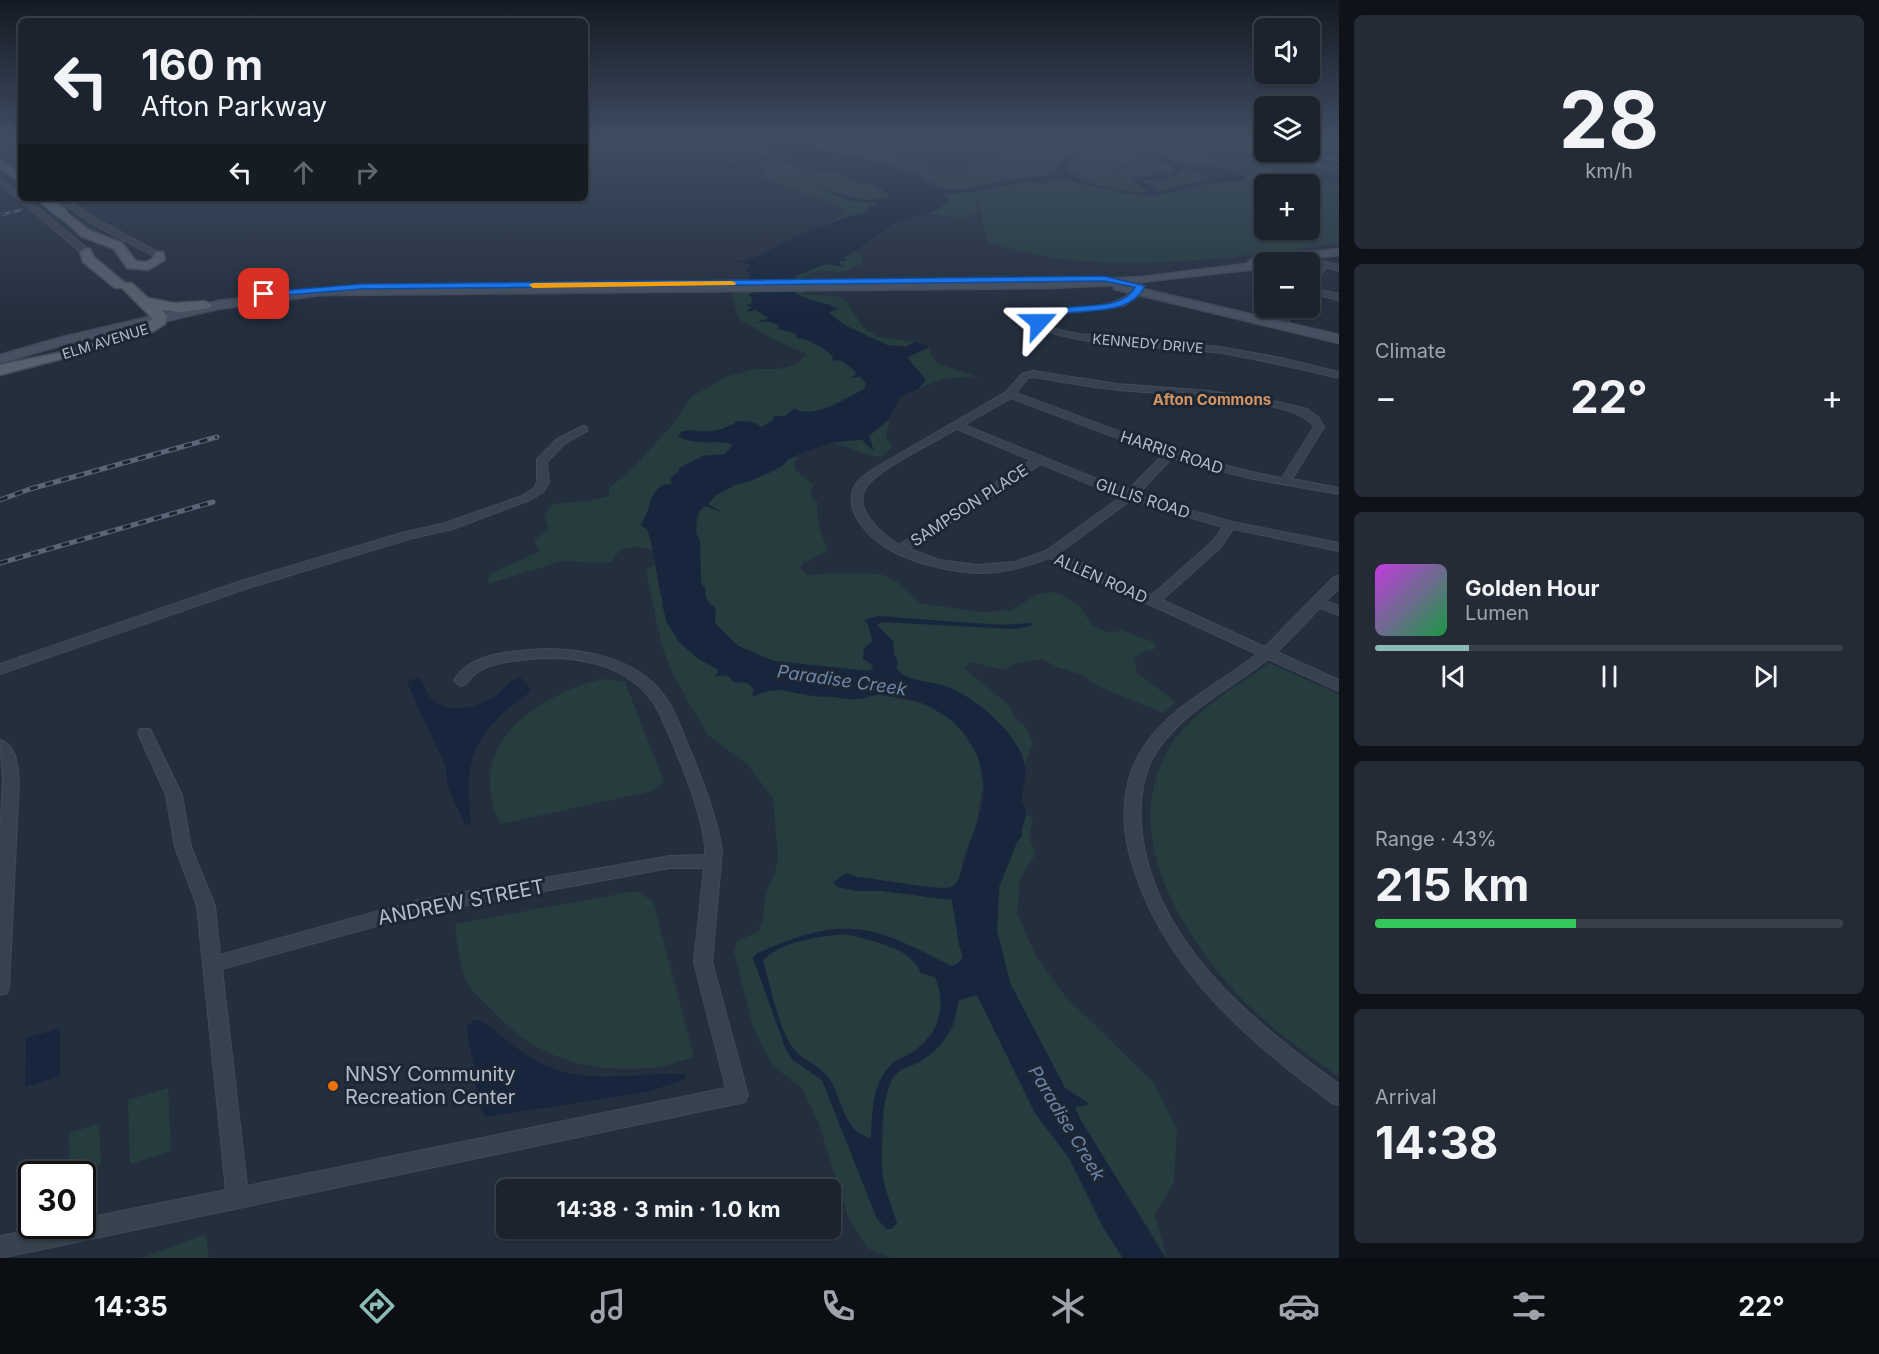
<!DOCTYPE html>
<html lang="en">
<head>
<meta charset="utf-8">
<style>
	body { margin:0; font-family:Inter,sans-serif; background:#242b36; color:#f1f3f6; height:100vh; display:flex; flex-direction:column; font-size:22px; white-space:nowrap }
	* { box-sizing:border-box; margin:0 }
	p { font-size:20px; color:#a0a4aa }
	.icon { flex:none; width:33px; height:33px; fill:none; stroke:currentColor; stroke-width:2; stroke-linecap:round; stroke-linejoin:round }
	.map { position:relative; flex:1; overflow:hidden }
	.drawer { display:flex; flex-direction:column; gap:15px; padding:15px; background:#0f1319; width:540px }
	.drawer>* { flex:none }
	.guide { position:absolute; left:18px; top:18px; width:570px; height:183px; border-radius:9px; box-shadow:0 2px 4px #0004,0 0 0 2px #39404a; background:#1b232e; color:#f1f3f6; overflow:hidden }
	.buttons { position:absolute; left:1254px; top:18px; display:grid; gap:12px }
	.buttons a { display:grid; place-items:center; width:66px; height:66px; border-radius:9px; background:#1b232e; box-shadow:0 2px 4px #0004,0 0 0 2px #39404a; font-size:30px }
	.speed { position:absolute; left:18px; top:1161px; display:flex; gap:12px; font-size:30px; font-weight:700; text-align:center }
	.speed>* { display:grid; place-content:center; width:78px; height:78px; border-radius:50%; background:#1b232e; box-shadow:0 2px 4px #0004,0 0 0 2px #39404a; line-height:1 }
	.speed .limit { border:3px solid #111; border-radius:9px; background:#fff; color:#111 }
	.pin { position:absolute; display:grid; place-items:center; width:51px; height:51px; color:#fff; margin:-26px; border-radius:12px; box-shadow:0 3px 9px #0006 }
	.me { position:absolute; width:66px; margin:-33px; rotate:66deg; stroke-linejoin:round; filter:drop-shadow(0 0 4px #0008) }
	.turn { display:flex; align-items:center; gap:21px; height:126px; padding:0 24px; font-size:27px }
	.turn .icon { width:78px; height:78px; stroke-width:2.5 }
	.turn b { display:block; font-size:42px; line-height:51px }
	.lanes { display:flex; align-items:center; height:57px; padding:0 24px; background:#0003; justify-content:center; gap:30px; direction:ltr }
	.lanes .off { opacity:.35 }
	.big { font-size:45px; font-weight:700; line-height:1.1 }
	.drawer .card { flex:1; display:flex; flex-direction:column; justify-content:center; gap:9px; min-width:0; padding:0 21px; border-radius:9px; background:#242b36 }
	.drawer .dial { align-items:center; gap:0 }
	.dial b { font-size:78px; line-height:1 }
	.song { display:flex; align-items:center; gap:18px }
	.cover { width:72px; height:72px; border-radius:9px; background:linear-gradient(135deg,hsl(290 70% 55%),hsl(140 70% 35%)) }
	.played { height:6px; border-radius:3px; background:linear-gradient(90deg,#8bbbb9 20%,#39404a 20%) }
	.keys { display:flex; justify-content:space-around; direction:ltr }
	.heat { display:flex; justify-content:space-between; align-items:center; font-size:33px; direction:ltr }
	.charge { height:9px; border-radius:4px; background:linear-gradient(90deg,#34c759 43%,#39404a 0) }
	.trip { position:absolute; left:496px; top:1179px; width:345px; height:60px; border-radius:9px; background:#1b232e; box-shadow:0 2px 4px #0004,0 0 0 2px #39404a; font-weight:700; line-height:60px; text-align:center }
	.menu { display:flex; height:96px; justify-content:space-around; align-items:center; background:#0b0e12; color:#a0a4aa }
	.menu .icon { width:42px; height:42px }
	.menu .current { color:#8bbbb9 }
	.menu b { font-size:27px; color:#f1f3f6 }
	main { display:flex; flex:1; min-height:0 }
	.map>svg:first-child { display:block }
	.green { fill:#263c3f; fill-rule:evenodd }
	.water { fill:#17263c; fill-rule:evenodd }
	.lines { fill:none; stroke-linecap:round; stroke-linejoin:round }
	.street-casing { stroke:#414a57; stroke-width:2 }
	.secondary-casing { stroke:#414a57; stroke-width:3 }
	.primary-casing { stroke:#414a57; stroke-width:3 }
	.street { fill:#38414e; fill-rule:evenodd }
	.secondary { fill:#465061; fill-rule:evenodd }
	.primary { fill:#56606e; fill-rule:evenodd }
	.rail-far1-casing { stroke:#5a6575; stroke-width:3 }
	.rail-casing { stroke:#5a6575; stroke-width:5 }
	.rail-far1 { stroke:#1d2633; stroke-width:1.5; stroke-dasharray:5; stroke-linecap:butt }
	.rail { stroke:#1d2633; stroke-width:3; stroke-dasharray:8; stroke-linecap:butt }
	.primary-bridge-casing { stroke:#414a57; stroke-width:13; stroke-linecap:butt }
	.primary-bridge { stroke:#56606e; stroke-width:11 }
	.route { fill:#1a73e8; stroke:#114b97; stroke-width:1.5 }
	.slow { fill:#f59e0b }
	.food-dot { fill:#e8710a; stroke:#1d2633; stroke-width:2 }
	.labels { text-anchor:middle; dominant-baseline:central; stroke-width:6; stroke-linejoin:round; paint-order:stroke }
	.far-street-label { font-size:14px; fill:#b4bcc9; stroke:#1d2633 }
	.far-neighbourhood-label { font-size:15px; font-weight:bold; fill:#d59563; stroke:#1d2633 }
	.street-label { font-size:16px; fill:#b4bcc9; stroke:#1d2633 }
	.water-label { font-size:18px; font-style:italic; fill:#6d86a8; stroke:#1d2633 }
	.near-street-label { font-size:20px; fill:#b4bcc9; stroke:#1d2633 }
	.near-poi-label { font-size:20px; fill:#b4bcc9; stroke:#1d2633; text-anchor:start }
</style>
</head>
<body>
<main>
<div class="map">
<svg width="1339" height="1258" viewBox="0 0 1339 1258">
	<rect width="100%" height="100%" fill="#242f3e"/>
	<path class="green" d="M805 138H840L844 144 896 155 947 176 1040 138H1132L1339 184V244C1222 257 1101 280 987 242L978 200 974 199 978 211 964 218 925 213 936 211 944 194 963 192 968 189H940L908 172 842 152 818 148 804 141ZM1264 184H1310V230H1264Z
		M781 158 787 161 764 167 762 171 764 168 788 162 805 169 834 171 847 176 842 177 864 184 865 181 890 194 889 197 864 200 820 189 852 201 879 202 868 212 826 226 846 212 837 204 743 172 764 162Z
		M855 251 863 259 862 263C856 267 850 270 844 271 833 274 819 268 809 274 801 278 801 281 792 281 798 275 816 265 828 264 834 264 836 268 842 266L838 261Z
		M756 289 751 304 746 305 752 307 747 311 756 310 770 318 764 321 773 322 779 326 778 328C806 337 832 353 855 371L856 375 851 377H861L866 384 864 389 829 407 812 412 798 411 762 427 755 423 737 421C722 435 700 429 681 432L683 439 703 443 727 442 733 445 725 454 710 456 679 471 672 484 651 504 646 519 652 550C633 546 622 543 611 562L600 563 562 561 488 584 490 574 540 551 534 541 548 528 544 515 552 504 589 501 609 496V488L633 468 673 424 691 397 725 377 754 369H779L797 364 807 354 779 342 739 320 732 296 737 291Z
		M792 289H802L801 291 806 294 842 297 846 301 864 328 878 337 915 342 906 347 887 345 844 325 828 312 831 311V305C818 303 798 300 792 289Z
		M928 348 938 364 978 377C955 376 939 379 918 389L907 357Z
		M889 419 886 437 892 447 882 457C864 456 848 445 830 443L869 439V436Z
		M798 457 794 464 796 471 814 485 811 490V497L818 503C815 521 822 534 828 551L803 563 800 568 807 575 843 573 880 574 898 582 920 603 979 612 1012 610 1037 594 1051 592 1063 595 1080 607 1092 625 1109 633 1122 630 1155 643V649L1142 652 1134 659 1137 673 1176 702 1163 713 1098 686 1080 674 1056 667 1043 659 1017 663 1003 670 970 662 965 669 1009 705 1015 719 1025 726 1033 743 1025 765 1020 751 899 673 896 668 898 662 894 654 893 641 877 625 882 622 1017 629 1018 625 908 620 889 616 868 625 873 641 869 661 873 669 869 671 774 661 738 646 715 623 701 583 700 540 696 535 699 511 705 506 718 509 708 504C721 481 763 482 782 466 788 460 789 458 798 457Z
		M655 565 660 595 663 600 662 608 697 658 719 670 715 676C729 674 746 679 754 690L774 689 818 697 836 696 859 699 876 694 921 703 954 720 978 756 983 785 976 827 963 858 960 877 955 885 949 888 931 887 857 877 847 873 856 891H882L952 900 959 944 963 958 957 964 951 966C925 954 897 937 869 931 830 923 791 938 756 954L793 1060 822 1080 877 1219 897 1223 884 1184 882 1165 884 1106 888 1084 898 1071 922 1061 953 1029 959 1000 977 995 1035 1113 1069 1158 1103 1227 1123 1258H891L867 1248 847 1214 819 1124 802 1088 773 1066 754 1030 734 953 737 941 758 932 763 919 766 892 775 873 778 857 773 799 749 766 709 736 691 707 671 670 661 643 646 570Z
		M1269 663 1339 694V1077C1302 1051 1260 1021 1231 987 1177 925 1122 834 1167 752 1188 713 1234 689 1269 663Z
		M602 679 625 682 664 782 652 791 501 824C493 812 491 800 490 785 487 727 553 691 602 679Z
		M1026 814 1033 819 1029 835 1035 855 1020 879 1017 914 1036 956 1065 996 1154 1083 1177 1129 1174 1182 1155 1215 1167 1258 1080 1119 1075 1107 1087 1105 1088 1103 1065 1088 1010 983 997 931 999 887 1017 842 1022 836 1020 826Z
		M636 891 653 901 694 1057C680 1061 664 1067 650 1068 585 1073 536 1058 492 1010 485 1003 475 995 470 987 459 968 457 945 455 924Z
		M846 934C872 941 911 947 921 973L935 977 940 990 942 1010 934 1031 914 1052 893 1061 876 1098 871 1138C844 1133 843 1100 830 1080 820 1064 800 1061 790 1044 779 1026 768 982 762 960 783 941 819 936 846 934Z
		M168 1088 171 1151 130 1164 128 1100Z
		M99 1124 101 1164 70 1174 69 1133Z
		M206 1234 209 1258H141Z"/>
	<path class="water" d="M751 138H805V142L818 148 899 168 921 177 941 189H968L998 182 1050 175 1056 172C1068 142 1095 147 1122 150 1133 151 1144 151 1154 154 1163 157 1171 162 1180 164 1200 169 1230 163 1246 178L1238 182 1212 183 1153 196 1123 193 1059 179 1040 184 1024 182 971 192 945 194 949 200C936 217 912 213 894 224 876 235 861 248 843 258L847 261H838L844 267 826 264 795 276 792 281V291C808 302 823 301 839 309L828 312 844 325 887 345 906 347 915 342 927 345 928 348 907 357 926 380 918 389 900 397 889 419 869 436 874 451 861 439 830 443 789 458 782 466 748 482 735 485 715 496 708 504 721 512 705 506C695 513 692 530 700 540L701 583 706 589C703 597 709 603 716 608L715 623 738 646 774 661 869 671 873 669V665L863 659 864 648 873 641 868 625 864 620 878 616 1000 625 1031 623 1033 625 1017 629 882 622 877 625 893 641 894 654 898 662 896 668C905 681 928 681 942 685 972 693 1019 734 1025 765 1027 777 1023 786 1022 797 1021 802 1026 809 1026 814 1025 823 1021 826 1022 836L1017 842 999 887 997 931 1010 983 1065 1088 1088 1103V1105L1075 1107 1080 1119 1165 1258H1123L1103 1227 1069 1158 1035 1113 977 995 959 1000C953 1027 947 1045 922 1060 915 1065 904 1067 898 1072 879 1088 879 1160 884 1183 887 1197 893 1210 897 1223L892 1229H887L877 1219 822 1080 793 1060 786 1050 753 958 756 954C791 938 830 923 869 931 897 937 925 953 951 966L957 964 963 958 959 944 952 900 882 891H856L837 887 833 882 847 873 857 877C875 878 940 892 952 887 961 883 966 853 970 842 978 823 986 796 983 776 976 725 925 694 877 695 871 695 865 699 859 699 848 700 831 696 819 696 794 696 779 682 754 697L752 695 754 690 749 683 734 682 727 675 715 677 719 670 697 658 679 642 666 621 651 541 647 529 640 525C653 511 647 484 672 484L670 478 679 471V468L703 456 725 454 733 445C721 438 694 447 678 436L681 432 690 430 705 432 722 429 740 421 752 422 762 427 773 420V416H785L795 408C810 421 849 398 864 389L866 384 861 377 848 378 856 375 855 371 842 361 832 360 833 356C824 348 808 338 797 338L796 333 778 329 779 325 767 321 755 323 769 318 756 310 746 312 752 307 746 305 751 304 752 298 748 294 755 292 754 282 749 278 750 273 745 270 752 265 735 261C754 262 770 249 787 241 808 232 846 215 868 212V207L879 204 852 201 818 189 864 200 888 199 889 193 870 183H858L834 171 805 169 788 163 765 168 763 172H760L758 169 787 161 781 158 723 170H712L772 155ZM1098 149 1149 155 1175 169 1169 174 1132 178 1134 182 1148 191 1143 193C1122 191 1078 185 1067 167 1083 150 1111 177 1131 166L1110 168 1074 159 1085 151ZM1183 169 1192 170 1209 179 1159 191 1142 180C1156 178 1173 181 1183 169ZM846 934C872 941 911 947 921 973L935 977C947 1005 939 1037 911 1053 900 1060 891 1062 883 1075 872 1091 872 1119 871 1138 844 1133 842 1100 830 1080 820 1064 800 1061 790 1044 779 1026 769 982 763 960 783 941 819 936 846 934Z
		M420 678C426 685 425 694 434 701 451 715 480 707 495 696 505 689 507 680 521 678L531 689C524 701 513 703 503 713 466 749 466 774 471 823L466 826 447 785 446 767 407 683 410 680Z
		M475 1020 482 1021C501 1034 518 1052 538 1062 584 1087 635 1072 684 1074L686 1079 647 1092 486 1117 476 1103V1077L466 1027Z
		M60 1028V1076L25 1087 26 1038Z"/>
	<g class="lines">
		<g class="street-casing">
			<path id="street" d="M1186 138H1200L1339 168V172Z
				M1310 140 1339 146V150L1310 144Z
				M0 178 21 193V198H26L89 250V254H83L0 184Z
				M59 198H65L102 222 163 255 156 257 96 226 59 201Z
				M1296 255 1339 265V271L1326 267 1313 287H1310V279L1319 265 1296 259Z
				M1140 283 1144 286 1139 296 1124 306 1052 315 1044 318V322L1055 329 1078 334 1220 347 1281 358 1339 372V378C1300 369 1262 360 1222 353 1181 347 1061 348 1034 323L1037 315 1047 311C1076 305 1121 312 1137 284Z
				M1310 288 1339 294V300L1310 293Z
				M1290 308H1298L1284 328H1278L1276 326Z
				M1033 371 1117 384 1209 391 1269 400 1307 409 1318 417 1324 427 1292 479 1339 488V494L1253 479 1172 458 1137 495 1232 522 1339 543V551L1233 529 1221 547 1162 600 1265 647 1334 577 1339 576V588L1326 601 1339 606V615L1320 608 1277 652 1339 680V691L1268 659C1231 689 1184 710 1157 751 1143 772 1139 800 1141 825 1150 939 1253 1023 1339 1084V1105L1332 1103C1245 1039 1161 966 1131 859 1120 821 1122 778 1145 745 1172 705 1220 684 1257 654L1049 558C1026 566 1003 574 978 573 951 572 918 564 894 552 872 541 843 514 854 487 857 481 865 475 870 471L1006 392 1022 374ZM1033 377C1062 382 1090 387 1119 390 1156 394 1297 396 1314 427L1282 478C1190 462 1104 425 1016 393L1028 378ZM1011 398 1163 455 1127 491 964 425ZM957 429 1031 460 899 545C882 534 851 509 867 486 879 469 936 441 957 429ZM1041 464 1121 497 1046 551 1015 562 977 565 940 560 909 549ZM1131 500 1223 527 1213 541 1152 595 1059 553Z
				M583 426 587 427V431L565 443 547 462 549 482 543 492 530 500 453 529 409 539 251 587 0 674V664L241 581 402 533 445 523 522 496 534 488 537 482V459L557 439Z
				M547 649C594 650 645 661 670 705 679 721 685 739 692 755 705 787 717 818 722 851L712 962 748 1095 745 1102 0 1258V1236L51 1226H82V1219L226 1190 197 906 175 847 166 795 138 733 140 729H150L182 795 191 847 215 906 220 955 419 900 670 856 705 855C707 821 674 744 659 712 631 659 566 653 513 661 494 664 477 667 466 684L461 686 454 681C469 651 518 651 547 649ZM670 868H704L694 962 726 1088 247 1186 222 969 419 914Z
				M0 740C17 745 18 767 19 782L9 987 7 993 0 995V834L3 782Z"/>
		</g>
		<g class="secondary-casing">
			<path id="secondary" d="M1339 249V255L1264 262V268L1122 284 1339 335V343L1114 289V285L1047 288 320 295 218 309 66 344 0 363V355L63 337 218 301 320 289 1047 282 1142 277 1246 264 1251 260Z"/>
		</g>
		<g class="primary-casing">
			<path id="primary" d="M0 160 21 175V183L0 168Z
				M63 210 89 230 122 243 136 261 146 262 153 258 155 252H163L165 260 148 270 127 268 114 249 81 236 59 216V212Z
				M86 248 90 249 94 257 125 283H132L148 298 174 303 205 301 212 305 210 308 182 312 162 310 167 316 165 324 154 331 115 345 0 375V365C48 354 112 346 153 319L122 288H115L83 262 80 252Z"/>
		</g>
		<use href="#street" class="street"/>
		<use href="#secondary" class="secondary"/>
		<use href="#primary" class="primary"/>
		<g class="rail-far1-casing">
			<path id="rail-far1" d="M1237 138 1264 144
				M1300 152 1339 160
				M0 215 21 210"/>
		</g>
		<g class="rail-casing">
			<path id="rail" d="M0 500 30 489 217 437
				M0 563 213 502"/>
		</g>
		<use href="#rail-far1" class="rail-far1"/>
		<use href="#rail" class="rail"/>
		<g class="primary-bridge-casing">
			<path id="primary-bridge" d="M43 198 63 214"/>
		</g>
		<use href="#primary-bridge" class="primary-bridge"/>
	</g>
	<linearGradient id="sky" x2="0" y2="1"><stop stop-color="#141a22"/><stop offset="0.44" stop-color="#3f4d63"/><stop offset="1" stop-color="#3f4d63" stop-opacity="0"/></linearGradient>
	<rect width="1339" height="314" fill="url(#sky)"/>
	<path class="route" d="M1104 276 1145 286C1129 318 1083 308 1053 315 1046 317 1045 322 1039 325L1034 322 1036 318C1060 297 1120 317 1135 287L1104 281 361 289 264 297 259 294 264 292 361 284Z"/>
	<path class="slow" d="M732 281 736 283 735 285 533 288 529 285 533 283Z"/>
	<circle class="food-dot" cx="333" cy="1086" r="6"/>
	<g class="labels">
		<g class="far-street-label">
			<text transform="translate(105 341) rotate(-17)">ELM AVENUE</text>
			<text transform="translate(1148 343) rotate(5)">KENNEDY DRIVE</text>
		</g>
		<g class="far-neighbourhood-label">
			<text x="1212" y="399">Afton Commons</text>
		</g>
		<g class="street-label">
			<text transform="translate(1172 452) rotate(18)">HARRIS ROAD</text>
			<text transform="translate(1143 498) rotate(18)">GILLIS ROAD</text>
			<text transform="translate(969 505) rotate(-33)">SAMPSON PLACE</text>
			<text transform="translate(1101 578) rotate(24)">ALLEN ROAD</text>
		</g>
		<g class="water-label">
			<text transform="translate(842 680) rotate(8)">Paradise Creek</text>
			<text transform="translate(1067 1123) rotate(59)">Paradise Creek</text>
		</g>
		<g class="near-street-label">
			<text transform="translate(461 902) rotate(-11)">ANDREW STREET</text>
		</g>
		<g class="near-poi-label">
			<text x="345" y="1074">NNSY Community<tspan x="345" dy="23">Recreation Center</tspan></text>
		</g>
	</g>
</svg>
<div class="buttons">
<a><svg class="icon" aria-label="sound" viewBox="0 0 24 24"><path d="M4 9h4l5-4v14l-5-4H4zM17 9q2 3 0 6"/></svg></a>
<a><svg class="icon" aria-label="layers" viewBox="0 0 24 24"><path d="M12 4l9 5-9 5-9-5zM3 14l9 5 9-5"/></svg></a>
<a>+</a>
<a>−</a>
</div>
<div class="speed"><div class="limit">30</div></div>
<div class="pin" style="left:264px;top:294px;background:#d93025"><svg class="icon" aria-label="arrive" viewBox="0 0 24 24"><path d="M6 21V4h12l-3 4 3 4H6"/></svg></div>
<svg class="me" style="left:1039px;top:322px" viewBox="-20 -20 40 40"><path d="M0-17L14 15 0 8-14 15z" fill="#1a73e8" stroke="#fff" stroke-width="4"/></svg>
<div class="trip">14:38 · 3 min · 1.0 km</div>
<div class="guide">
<div class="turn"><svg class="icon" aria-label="left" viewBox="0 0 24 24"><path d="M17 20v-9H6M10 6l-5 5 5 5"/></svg><div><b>160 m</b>Afton Parkway</div></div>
<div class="lanes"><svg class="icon" aria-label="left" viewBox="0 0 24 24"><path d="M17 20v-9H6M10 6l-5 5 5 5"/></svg><svg class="icon off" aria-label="ahead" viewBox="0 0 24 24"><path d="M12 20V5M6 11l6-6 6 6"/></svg><svg class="icon off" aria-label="right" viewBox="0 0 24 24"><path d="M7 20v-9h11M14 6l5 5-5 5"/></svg></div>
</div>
</div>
<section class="drawer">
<div class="card dial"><b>28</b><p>km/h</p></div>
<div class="card"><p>Climate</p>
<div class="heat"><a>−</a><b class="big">22°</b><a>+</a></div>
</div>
<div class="card">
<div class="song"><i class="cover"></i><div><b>Golden Hour</b><p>Lumen</p></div></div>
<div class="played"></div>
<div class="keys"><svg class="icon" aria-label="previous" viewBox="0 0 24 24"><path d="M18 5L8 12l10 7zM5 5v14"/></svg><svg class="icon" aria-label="pause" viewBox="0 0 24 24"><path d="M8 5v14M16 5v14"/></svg><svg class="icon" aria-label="next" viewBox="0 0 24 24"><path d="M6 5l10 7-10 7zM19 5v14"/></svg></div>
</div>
<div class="card"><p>Range · 43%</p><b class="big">215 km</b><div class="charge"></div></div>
<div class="card"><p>Arrival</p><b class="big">14:38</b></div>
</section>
</main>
<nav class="menu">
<b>14:35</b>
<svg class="icon current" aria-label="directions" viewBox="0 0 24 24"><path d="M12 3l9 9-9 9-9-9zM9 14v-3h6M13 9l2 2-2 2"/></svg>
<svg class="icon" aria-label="music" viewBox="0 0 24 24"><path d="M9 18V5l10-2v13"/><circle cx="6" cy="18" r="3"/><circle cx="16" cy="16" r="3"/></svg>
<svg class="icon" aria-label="phone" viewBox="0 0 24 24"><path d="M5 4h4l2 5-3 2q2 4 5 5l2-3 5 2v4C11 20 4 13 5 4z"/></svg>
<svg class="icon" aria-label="climate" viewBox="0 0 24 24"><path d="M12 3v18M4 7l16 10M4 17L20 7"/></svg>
<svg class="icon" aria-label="car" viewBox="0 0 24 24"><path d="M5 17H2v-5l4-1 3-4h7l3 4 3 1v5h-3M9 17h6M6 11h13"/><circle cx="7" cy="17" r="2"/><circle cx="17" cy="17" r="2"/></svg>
<svg class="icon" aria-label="filters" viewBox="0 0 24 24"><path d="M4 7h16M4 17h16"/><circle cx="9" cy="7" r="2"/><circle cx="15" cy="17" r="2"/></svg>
<b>22°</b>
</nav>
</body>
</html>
